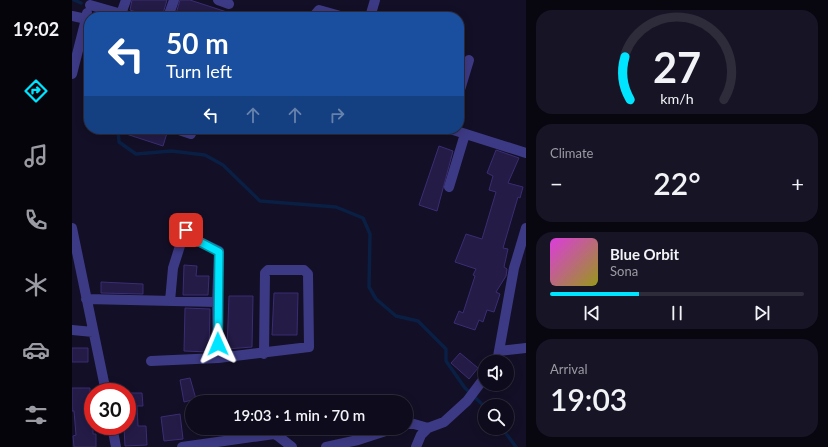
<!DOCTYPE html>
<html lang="en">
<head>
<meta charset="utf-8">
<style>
	body { margin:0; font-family:Lato,sans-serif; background:#171425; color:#f1f3f6; height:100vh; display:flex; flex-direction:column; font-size:15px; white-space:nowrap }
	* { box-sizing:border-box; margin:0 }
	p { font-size:13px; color:#9b9ba3 }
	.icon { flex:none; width:22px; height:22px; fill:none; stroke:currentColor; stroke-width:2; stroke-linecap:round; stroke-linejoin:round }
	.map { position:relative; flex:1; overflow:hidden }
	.panel { display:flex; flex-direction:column; gap:10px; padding:10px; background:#08060f; width:302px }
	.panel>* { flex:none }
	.hud { position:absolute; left:12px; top:12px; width:380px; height:122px; border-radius:16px; box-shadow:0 2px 10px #0003,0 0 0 1px #2e2b3b; background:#1a4fa0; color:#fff; overflow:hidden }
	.buttons { position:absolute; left:406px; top:355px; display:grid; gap:8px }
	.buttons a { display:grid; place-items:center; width:36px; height:36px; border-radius:50%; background:#0e0b1c; box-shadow:0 2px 10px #0003,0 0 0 1px #2e2b3b; font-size:20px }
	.speed { position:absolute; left:12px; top:383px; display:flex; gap:8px; font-size:20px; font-weight:700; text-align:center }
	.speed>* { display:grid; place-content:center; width:52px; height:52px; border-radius:50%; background:#0e0b1c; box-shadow:0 2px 10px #0003,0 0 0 1px #2e2b3b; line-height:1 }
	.speed .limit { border:6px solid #d22; background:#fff; color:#111 }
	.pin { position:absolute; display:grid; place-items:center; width:34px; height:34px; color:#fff; margin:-17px; border-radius:8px; box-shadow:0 2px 6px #0006 }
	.me { position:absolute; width:44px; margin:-22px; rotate:359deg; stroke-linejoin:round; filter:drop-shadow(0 0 3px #0008) }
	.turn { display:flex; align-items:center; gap:14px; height:84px; padding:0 16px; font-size:18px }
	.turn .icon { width:52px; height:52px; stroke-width:2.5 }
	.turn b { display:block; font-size:28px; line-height:34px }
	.lanes { display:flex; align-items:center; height:38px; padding:0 16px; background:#0003; justify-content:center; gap:20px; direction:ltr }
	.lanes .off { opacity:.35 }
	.big { font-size:30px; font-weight:600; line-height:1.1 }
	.panel .widget { flex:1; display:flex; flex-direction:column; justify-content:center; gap:6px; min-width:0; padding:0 14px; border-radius:16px; background:#171425 }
	.panel .dial { align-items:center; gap:0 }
	.dial svg { height:104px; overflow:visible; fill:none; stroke:#2e2b3b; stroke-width:7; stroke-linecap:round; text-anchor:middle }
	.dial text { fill:#f1f3f6; stroke:none }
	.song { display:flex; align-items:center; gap:12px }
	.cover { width:48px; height:48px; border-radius:6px; background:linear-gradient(135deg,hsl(300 70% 55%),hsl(60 70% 35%)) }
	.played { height:4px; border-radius:2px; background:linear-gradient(90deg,#00e5ff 35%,#2e2b3b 35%) }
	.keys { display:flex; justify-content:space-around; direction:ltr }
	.heat { display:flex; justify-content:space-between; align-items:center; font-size:22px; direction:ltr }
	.trip { position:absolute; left:113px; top:395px; width:228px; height:40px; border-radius:20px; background:#0e0b1c; box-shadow:0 2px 10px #0003,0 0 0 1px #2e2b3b; font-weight:600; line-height:40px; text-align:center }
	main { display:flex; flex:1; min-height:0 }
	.tab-bar { display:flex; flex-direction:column; width:72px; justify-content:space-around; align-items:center; background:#06040b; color:#9b9ba3 }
	.tab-bar .icon { width:28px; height:28px }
	.tab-bar .active { color:#00e5ff }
	.tab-bar b { font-size:18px; color:#f1f3f6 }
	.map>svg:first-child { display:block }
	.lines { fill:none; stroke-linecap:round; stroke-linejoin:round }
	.stream { stroke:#0a1f44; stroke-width:3.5 }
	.building { fill:#241b47; stroke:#3b2d73 }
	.minor { stroke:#3d3a85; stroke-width:10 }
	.route-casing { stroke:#0095a6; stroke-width:10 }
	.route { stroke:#00e5ff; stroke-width:7 }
</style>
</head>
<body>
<main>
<nav class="tab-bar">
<b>19:02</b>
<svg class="icon active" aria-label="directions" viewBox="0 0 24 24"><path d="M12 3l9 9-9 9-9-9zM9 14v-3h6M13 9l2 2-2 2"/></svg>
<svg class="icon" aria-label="music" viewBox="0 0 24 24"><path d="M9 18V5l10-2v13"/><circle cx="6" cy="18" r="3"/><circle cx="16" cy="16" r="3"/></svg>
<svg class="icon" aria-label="phone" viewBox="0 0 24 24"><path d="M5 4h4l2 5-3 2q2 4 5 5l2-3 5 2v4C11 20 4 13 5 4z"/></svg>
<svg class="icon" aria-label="climate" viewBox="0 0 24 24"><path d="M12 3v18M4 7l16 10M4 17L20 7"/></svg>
<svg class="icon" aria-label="car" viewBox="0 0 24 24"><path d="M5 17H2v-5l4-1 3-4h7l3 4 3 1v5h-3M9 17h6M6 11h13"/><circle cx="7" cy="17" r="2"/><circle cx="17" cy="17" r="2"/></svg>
<svg class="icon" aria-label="filters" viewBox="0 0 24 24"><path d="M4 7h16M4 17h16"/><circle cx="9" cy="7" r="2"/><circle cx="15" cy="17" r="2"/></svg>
</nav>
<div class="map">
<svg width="454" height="447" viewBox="0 0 454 447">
	<rect width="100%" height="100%" fill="#130f26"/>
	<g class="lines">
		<path class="stream" d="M2 0 9 3
			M22 16V17
			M46 129 47 142 64 154 99 151 133 155 151 165 188 201 264 207 291 218 298 234 297 287 304 299 324 316 346 321 374 349V361L393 388 413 407
			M430 428 444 447"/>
	</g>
	<path class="building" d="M60 0H95L90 17 66 16 64 12 58 10Z
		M108 0H118L164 15V17H103Z
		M45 129H82L95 133 91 146 45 131Z
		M367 146 381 151 365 211 347 205Z
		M424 150 447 158 436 183 451 187 448 198 446 197 431 248 436 249 432 267 435 269 434 276 424 292 428 294 422 312 415 310 411 322 407 320 403 330 382 323 387 311 391 313 403 276 401 275 404 269 383 262 394 234 410 239 424 192 417 190 421 176 415 173Z
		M112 265 125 266 124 276H137L136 295H111Z
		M29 282 71 284V294L29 293Z
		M202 293H226L225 335H200Z
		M157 296H181L180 347 155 349Z
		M113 308 138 309 137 352 112 351Z
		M0 348H16V362H0Z
		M388 353 406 368 397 379 379 363Z
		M118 378 124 399 112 402 108 380Z
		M0 388H18V406H21V434H24V447H2L1 436 4 435 2 411H0Z
		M55 393H70L71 406H65L66 426H74L75 445 53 446 52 427 55 426Z
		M108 414 111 439 92 441 89 417Z"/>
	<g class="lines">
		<path class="minor" d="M146 0 157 4
			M18 5 60 17
			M49 14 54 0
			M0 16 14 19 15 13
			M96 17 102 0
			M241 17 247 10 272 17
			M298 17 303 0
			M0 74 14 19
			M387 93 397 60
			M104 129 119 134
			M378 129 454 153
			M377 187 393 134
			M0 228 34 392
			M14 299 145 302 146 358 79 361
			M98 301 101 268 113 230 126 241 147 251 145 302
			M0 330 21 332
			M427 351 454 348
			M146 358 237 347 236 274 232 270H196L193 273 192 354
			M425 362 442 268 454 228
			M334 424H342L356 428
			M40 426 44 447
			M110 447 202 434 206 436 220 447
			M254 447 286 440 323 428
			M344 447 349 435 356 428 372 422 395 401 413 377"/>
	</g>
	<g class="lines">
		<g class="route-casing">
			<path id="route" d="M114 230 126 241 147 252 146 344"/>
		</g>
		<use href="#route" class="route"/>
	</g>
</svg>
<div class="buttons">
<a><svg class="icon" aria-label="sound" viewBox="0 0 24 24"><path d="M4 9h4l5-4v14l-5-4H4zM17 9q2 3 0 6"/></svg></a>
<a><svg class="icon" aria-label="search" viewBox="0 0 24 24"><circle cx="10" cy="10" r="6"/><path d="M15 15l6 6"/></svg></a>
</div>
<div class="speed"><div class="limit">30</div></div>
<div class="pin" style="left:114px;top:230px;background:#d93025"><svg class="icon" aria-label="arrive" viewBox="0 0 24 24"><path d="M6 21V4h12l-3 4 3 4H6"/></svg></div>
<svg class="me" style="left:146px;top:344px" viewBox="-20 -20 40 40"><path d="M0-17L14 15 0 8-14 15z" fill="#00e5ff" stroke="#fff" stroke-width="4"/></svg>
<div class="trip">19:03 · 1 min · 70 m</div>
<div class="hud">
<div class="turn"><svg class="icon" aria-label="left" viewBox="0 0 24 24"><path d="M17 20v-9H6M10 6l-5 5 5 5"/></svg><div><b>50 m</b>Turn left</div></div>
<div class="lanes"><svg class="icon" aria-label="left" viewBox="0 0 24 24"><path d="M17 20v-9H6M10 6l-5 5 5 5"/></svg><svg class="icon off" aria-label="ahead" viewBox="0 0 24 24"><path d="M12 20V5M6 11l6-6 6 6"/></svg><svg class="icon off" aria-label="ahead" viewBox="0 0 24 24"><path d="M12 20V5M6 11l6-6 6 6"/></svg><svg class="icon off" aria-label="right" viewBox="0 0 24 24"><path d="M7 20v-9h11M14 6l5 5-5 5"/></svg></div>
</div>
</div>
<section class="panel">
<div class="widget dial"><svg viewBox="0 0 100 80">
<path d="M14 69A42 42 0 1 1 86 69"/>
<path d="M14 69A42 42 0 0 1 10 36" stroke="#00e5ff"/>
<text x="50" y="56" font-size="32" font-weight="700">27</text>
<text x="50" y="72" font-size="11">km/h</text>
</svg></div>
<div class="widget"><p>Climate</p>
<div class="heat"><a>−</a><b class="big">22°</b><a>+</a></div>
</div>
<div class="widget">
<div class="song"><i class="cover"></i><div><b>Blue Orbit</b><p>Sona</p></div></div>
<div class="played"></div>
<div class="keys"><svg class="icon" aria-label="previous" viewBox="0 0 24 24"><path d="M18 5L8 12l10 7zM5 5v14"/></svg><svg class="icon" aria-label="pause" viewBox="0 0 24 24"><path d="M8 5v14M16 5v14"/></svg><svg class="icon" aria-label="next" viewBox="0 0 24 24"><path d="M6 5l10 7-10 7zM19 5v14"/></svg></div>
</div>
<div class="widget"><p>Arrival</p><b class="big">19:03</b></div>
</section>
</main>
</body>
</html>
